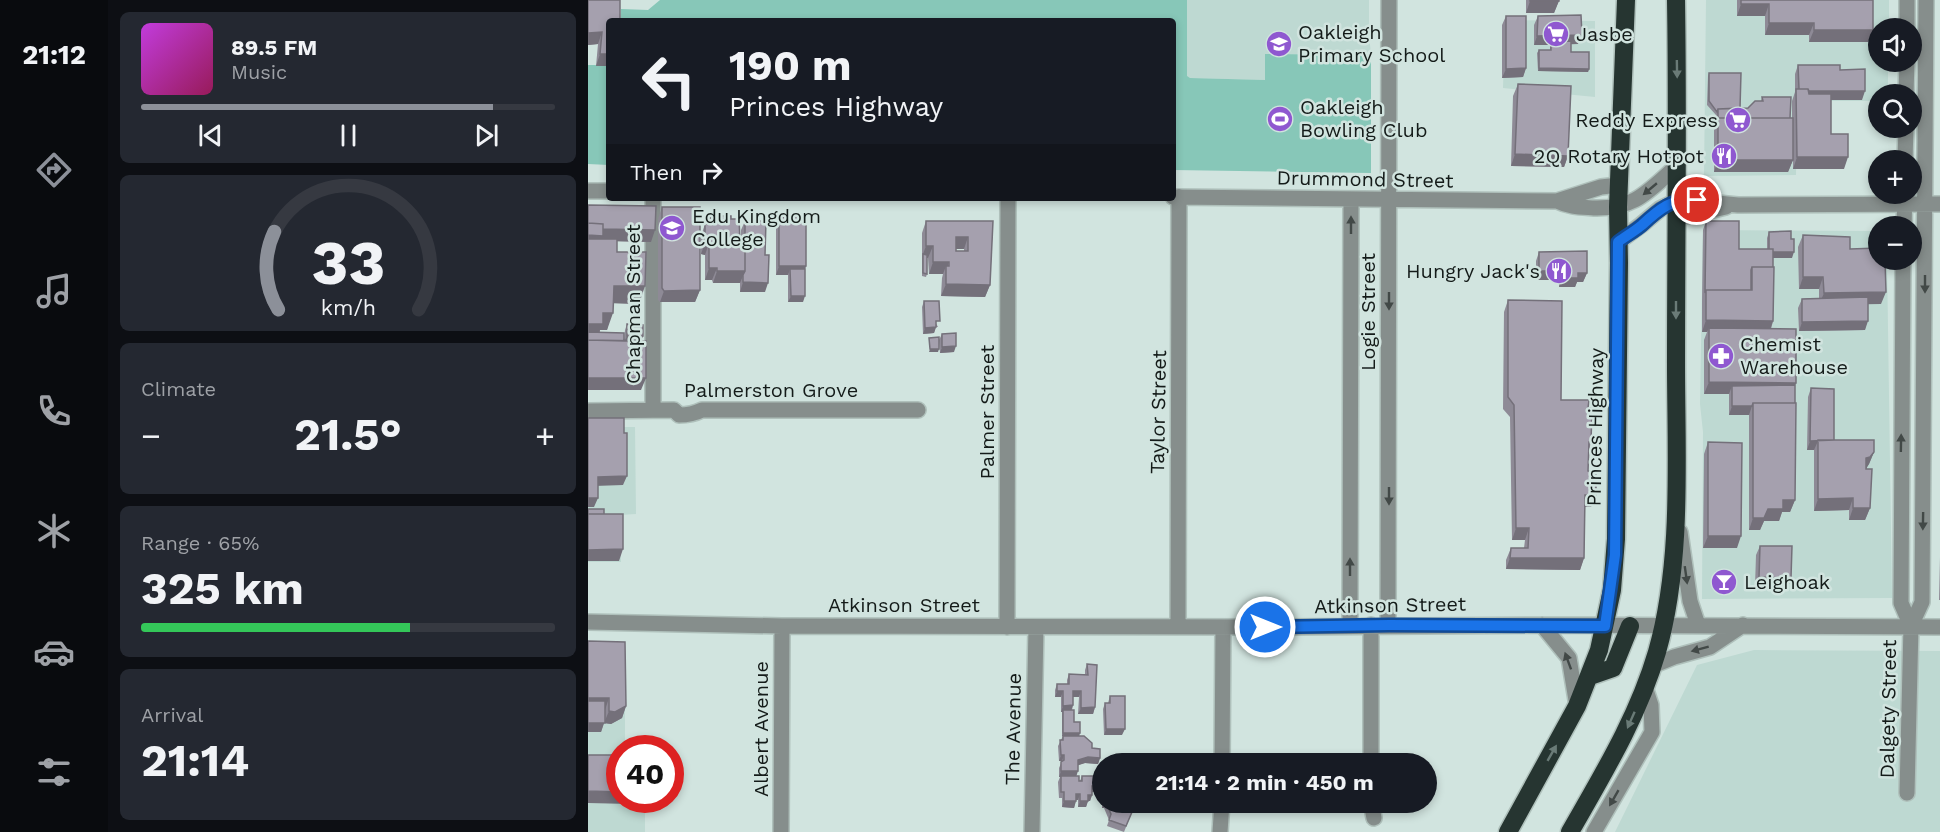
<!DOCTYPE html>
<html lang="en">
<head>
<meta charset="utf-8">
<style>
	body { margin:0; font-family:"Work Sans",sans-serif; background:#242831; color:#f1f3f6; height:100vh; display:flex; flex-direction:column; font-size:22px; white-space:nowrap }
	* { box-sizing:border-box; margin:0 }
	p { font-size:20px; color:#9ea1a6 }
	.icon { flex:none; width:33px; height:33px; fill:none; stroke:currentColor; stroke-width:2; stroke-linecap:round; stroke-linejoin:round }
	.map { position:relative; flex:1; overflow:hidden }
	.details { display:flex; flex-direction:column; gap:12px; padding:12px; background:#0d0f14; width:480px }
	.details>* { flex:none }
	.guide { position:absolute; left:18px; top:18px; width:570px; height:183px; border-radius:6px; box-shadow:0 3px 9px #0003; background:#171b24; color:#f1f3f6; overflow:hidden }
	.controls { position:absolute; left:1280px; top:18px; display:grid; gap:12px }
	.controls a { display:grid; place-items:center; width:54px; height:54px; border-radius:50%; background:#171b24; box-shadow:0 3px 9px #0003; font-size:30px }
	.speed { position:absolute; left:18px; top:735px; display:flex; gap:12px; font-size:30px; font-weight:700; text-align:center }
	.speed>* { display:grid; place-content:center; width:78px; height:78px; border-radius:50%; background:#171b24; box-shadow:0 3px 9px #0003; line-height:1 }
	.speed .limit { border:9px solid #d22; background:#fff; color:#111 }
	.pin { position:absolute; display:grid; place-items:center; width:51px; height:51px; color:#fff; margin:-26px; border:3px solid #fff; border-radius:50%; box-shadow:0 2px 6px #0007 }
	.me { position:absolute; width:66px; margin:-33px; rotate:90deg; stroke-linejoin:round; filter:drop-shadow(0 0 4px #0008) }
	.turn { display:flex; align-items:center; gap:21px; height:126px; padding:0 24px; font-size:27px }
	.turn .icon { width:78px; height:78px; stroke-width:2.5 }
	.turn b { display:block; font-size:42px; line-height:51px }
	.then { display:flex; align-items:center; height:57px; padding:0 24px; background:#0003; gap:12px; font-size:22px }
	.big { font-size:45px; font-weight:700; line-height:1.1 }
	.details .tile { flex:1; display:flex; flex-direction:column; justify-content:center; gap:9px; min-width:0; padding:0 21px; border-radius:9px; background:#242831 }
	.details .dial { align-items:center; gap:0 }
	.dial svg { height:156px; overflow:visible; fill:none; stroke:#363941; stroke-width:7; stroke-linecap:round; text-anchor:middle }
	.dial text { fill:#f1f3f6; stroke:none }
	.song { display:flex; align-items:center; gap:18px }
	.cover { width:72px; height:72px; border-radius:9px; background:linear-gradient(135deg,hsl(290 70% 55%),hsl(330 70% 35%)) }
	.played { height:6px; border-radius:3px; background:linear-gradient(90deg,#8c9099 85%,#363941 85%) }
	.keys { display:flex; justify-content:space-around; direction:ltr }
	.heat { display:flex; justify-content:space-between; align-items:center; font-size:33px; direction:ltr }
	.charge { height:9px; border-radius:4px; background:linear-gradient(90deg,#34c759 65%,#363941 0) }
	.trip { position:absolute; left:504px; top:753px; width:345px; height:60px; border-radius:30px; background:#171b24; box-shadow:0 3px 9px #0003; font-weight:700; line-height:60px; text-align:center }
	main { display:flex; flex:1; min-height:0 }
	.tab-bar { display:flex; flex-direction:column; width:108px; justify-content:space-around; align-items:center; background:#090b0e; color:#9ea1a6 }
	.tab-bar .icon { width:42px; height:42px }
	.tab-bar .selected { color:#8c9099 }
	.tab-bar b { font-size:27px; color:#f1f3f6 }
	.map>svg:first-child { display:block }
	.built { fill:#bed9d2 }
	.green { fill:#87c7b8 }
	.lines { fill:none; stroke-linecap:round; stroke-linejoin:round }
	.minor-casing { stroke:#afc0bb; stroke-width:18 }
	.highway-casing { stroke:#afc0bb; stroke-width:21 }
	.minor { stroke:#868e8c; stroke-width:15 }
	.highway { stroke:#263531; stroke-width:18 }
	.wall { fill:#8e8a96; fill-rule:evenodd }
	.shaded-wall { fill:#74707a }
	.building { fill:#a5a0ae; stroke:#74707a; stroke-width:1.5; fill-rule:evenodd }
	.oneway { fill:#6a7b77 }
	.oneway2 { fill:#424947 }
	.route-casing { stroke:#114b97; stroke-width:15 }
	.route { stroke:#1a73e8; stroke-width:10 }
	.labels { text-anchor:middle; dominant-baseline:central; stroke-width:5; stroke-linejoin:round; paint-order:stroke }
	.poi-label { font-size:20px; fill:#141b19; stroke:#d1e4df; text-anchor:start }
	.street-label { font-size:20px; fill:#141b19; stroke:#d1e4df }
</style>
</head>
<body>
<main>
<nav class="tab-bar">
<b>21:12</b>
<svg class="icon selected" aria-label="directions" viewBox="0 0 24 24"><path d="M12 3l9 9-9 9-9-9zM9 14v-3h6M13 9l2 2-2 2"/></svg>
<svg class="icon" aria-label="music" viewBox="0 0 24 24"><path d="M9 18V5l10-2v13"/><circle cx="6" cy="18" r="3"/><circle cx="16" cy="16" r="3"/></svg>
<svg class="icon" aria-label="phone" viewBox="0 0 24 24"><path d="M5 4h4l2 5-3 2q2 4 5 5l2-3 5 2v4C11 20 4 13 5 4z"/></svg>
<svg class="icon" aria-label="climate" viewBox="0 0 24 24"><path d="M12 3v18M4 7l16 10M4 17L20 7"/></svg>
<svg class="icon" aria-label="car" viewBox="0 0 24 24"><path d="M5 17H2v-5l4-1 3-4h7l3 4 3 1v5h-3M9 17h6M6 11h13"/><circle cx="7" cy="17" r="2"/><circle cx="17" cy="17" r="2"/></svg>
<svg class="icon" aria-label="filters" viewBox="0 0 24 24"><path d="M4 7h16M4 17h16"/><circle cx="9" cy="7" r="2"/><circle cx="15" cy="17" r="2"/></svg>
</nav>
<section class="details">
<div class="tile">
<div class="song"><i class="cover"></i><div><b>89.5 FM</b><p>Music</p></div></div>
<div class="played"></div>
<div class="keys"><svg class="icon" aria-label="previous" viewBox="0 0 24 24"><path d="M18 5L8 12l10 7zM5 5v14"/></svg><svg class="icon" aria-label="pause" viewBox="0 0 24 24"><path d="M8 5v14M16 5v14"/></svg><svg class="icon" aria-label="next" viewBox="0 0 24 24"><path d="M6 5l10 7-10 7zM19 5v14"/></svg></div>
</div>
<div class="tile dial"><svg viewBox="0 0 100 80">
<path d="M14 69A42 42 0 1 1 86 69"/>
<path d="M14 69A42 42 0 0 1 12 29" stroke="#8c9099"/>
<text x="50" y="56" font-size="32" font-weight="700">33</text>
<text x="50" y="72" font-size="11">km/h</text>
</svg></div>
<div class="tile"><p>Climate</p>
<div class="heat"><a>−</a><b class="big">21.5°</b><a>+</a></div>
</div>
<div class="tile"><p>Range · 65%</p><b class="big">325 km</b><div class="charge"></div></div>
<div class="tile"><p>Arrival</p><b class="big">21:14</b></div>
</section>
<div class="map">
<svg width="1352" height="832" viewBox="0 0 1352 832">
	<rect width="100%" height="100%" fill="#d1e4df"/>
	<path class="built" d="M599 0H781V34L783 55 678 54 677 80 602 78 599 77Z
		M1118 0H1301V28H1290V62H1300V94H1290V101H1209L1208 175 1116 176Z
		M917 20 1007 21V97L915 88Z
		M1115 230 1290 231V260H1299L1304 598 1114 599 1115 432 1112 404Z
		M0 427H47L48 514 32 515 33 562H0Z
		M1166 650 1352 651V832H1027L1109 665Z
		M37 651V748H32V800H57V832H0V652Z"/>
	<path class="green" d="M72 0H599V76L602 78 677 80V54L783 55V173L585 170V21H33V9L60 10Z
		M0 65H21V165L0 164Z"/>
	<g class="lines">
		<g class="minor-casing">
			<path id="minor" d="M1319 28V0
				M1318 94 1319 62
				M1317 160 1318 128
				M0 191H21
				M585 197 969 201 1013 187 1031 185
				M65 198V410
				M969 201C981 207 993 207 1006 208 1048 209 1060 191 1090 165
				M1089 218 1138 207
				M1316 226 1317 194
				M1030 242 1053 225 1072 209 1089 201 1098 200 1150 205 1352 204
				M1315 260 1313 603 1323 626
				M0 411 86 410 91 415C101 415 106 414 114 410H330
				M1092 532 1102 601 1110 625
				M0 622 194 626 699 627 954 625 1352 627
				M800 625 801 0
				M954 625 981 658 989 706
				M762 626 763 200
				M419 627 420 198
				M590 627 591 197
				M1064 666 1086 657 1122 647 1155 625
				M634 764 635 627
				M783 764V625
				M1319 793 1323 626 1334 602 1338 0
				M783 802 786 818
				M193 832 194 626
				M444 832 448 627
				M632 832 634 802
				M1006 832 1064 732 1063 705 1057 687"/>
		</g>
		<g class="highway-casing">
			<path id="highway" d="M1002 676 1025 668 1042 626
				M920 832 989 706 1011 650 1024 590 1028 539 1031 263 1030 207 1038 0
				M982 832C1015 774 1050 717 1069 652 1095 561 1088 457 1088 363 1088 242 1090 121 1088 0"/>
		</g>
		<use href="#minor" class="minor"/>
		<use href="#highway" class="highway"/>
	</g>
	<path class="wall" d="M32 0 21 66H8L10 44 0 45Z
		M938 0H971L966 13H938Z
		M1149 0H1285V30L1280 42H1221V35H1177V16H1149Z
		M918 16 938 68 935 77 914 78V25Z
		M950 16 990 44H983V52L1001 69 1000 72 950 71 949 53 951 50H962V45H946V25Z
		M1210 65 1252 70 1274 100H1243V134L1256 169H1205V160L1200 172H1126V130L1128 124V115L1119 105 1120 76 1121 73 1152 108H1160L1173 101 1174 97 1202 118H1204V101L1207 92V74Z
		M930 84 980 156 976 167 923 166 925 96Z
		M0 205 63 242 29 241V252L51 304 25 303 19 330H12V332L36 341 37 330 39 324 55 336 53 341V390H0Z
		M74 207 112 290 107 302H72L70 300V219Z
		M125 216 143 219 152 241H153V230L157 221 177 292H152V283H125L124 280H117V255L113 254V236L117 224H119L121 218H125Z
		M191 217 218 266 217 269 215 302H200V275H188V226Z
		M338 221H405L402 285 397 297 353 296 354 278 355 274H341L340 258H339V274L338 277 334 276V233ZM368 249H376V251H368Z
		M1118 221 1151 249H1179V238L1181 232 1204 258H1185V321L1183 329 1208 383 1207 385V500L1202 512H1194L1191 521H1176L1172 530H1161V415H1141V394H1116V340L1119 332H1114V302L1115 230Z
		M1215 235 1262 249 1293 304H1280L1277 330 1211 331 1210 308 1214 299 1231 298V289H1211L1210 247Z
		M951 252 999 273 995 282H989L987 287H971V280H948V261Z
		M920 300 973 400 1000 408 1003 442 1001 450 1000 471 1008 495 1003 507H997L996 558 992 570 918 569V560L923 548H936L937 540H924L922 417 915 409 916 312Z
		M336 301 350 327H348L346 333 335 334 334 307Z
		M354 334 366 352 352 353 351 340Z
		M1223 388 1246 440 1286 452 1281 464 1278 468 1282 508 1277 520H1261V510L1226 511V450H1219L1220 397Z
		M1120 442 1149 548H1115L1116 454Z
		M1172 546 1203 578 1200 587 1167 586 1168 555Z
		M1352 557V600H1351Z
		M0 641 38 706 34 718 23 724 16 723 13 732H0Z
		M499 664 507 707 505 714H490L491 697H485V705L484 710 486 722 491 736 512 758 510 764 497 763 490 765 488 776 491 781H492L494 776 512 786 510 792H504V795L502 801H500L498 807H490V800H488L486 808 474 807V798H471L470 782 472 777H471V768L474 761H471L470 746 475 736H474V712H473V697H467V690L469 684H479V680L481 674H497V670Z
		M522 696 534 735H516L515 709 517 703H520Z
		M514 774V802H539L544 812 536 832 519 826 521 820 516 808H514Z"/>
	<path class="shaded-wall" d="M942 1H971L966 13H938Z
		M1153 4H1181L1177 16H1149Z
		M1181 23H1226L1221 35H1177Z
		M1226 30H1285L1280 42H1221Z
		M14 32 10 44 0 45V33Z
		M994 35 990 44 963 45V42L962 45H946L949 36Z
		M12 54H21V66H8Z
		M938 68 935 77 914 78 918 69Z
		M951 68 1001 69 1000 72 950 71Z
		M1211 91H1277L1274 100H1208Z
		M927 154 980 156 976 167 923 166Z
		M1209 157H1260L1256 169H1205Z
		M1130 160H1205L1200 172H1126Z
		M0 229 67 230 63 242 13 241 0 253Z
		M368 237H380L376 249H364Z
		M117 243H121L117 255 113 254Z
		M338 246H345L340 258H335V254Z
		M1181 252H1206L1204 258H1179Z
		M345 262H361L358 271V266L355 274H341Z
		M191 266H218L215 275 202 269 200 275H188Z
		M121 268H129L124 280H117Z
		M129 271H157L152 283H125Z
		M951 271H975L971 280H948Z
		M990 273H999L995 282H989L987 287H971L975 278Z
		M1215 277H1235L1231 289H1211Z
		M155 282 180 283 177 292H152Z
		M358 284 402 285 397 297 353 296Z
		M26 286H57L51 304 19 303Z
		M112 290 107 302H72L76 291Z
		M1298 292 1293 304 1231 305 1236 293Z
		M203 296H217L215 302H200Z
		M15 313H25L19 330H12L8 341H0V324Z
		M1118 320 1185 321 1181 333 1121 328 1119 332H1114Z
		M1280 321 1277 330 1211 331 1214 322Z
		M348 327 346 333 335 334 337 328Z
		M39 336H55L52 342H36Z
		M368 346 366 352 352 353 354 347Z
		M342 349H351L350 352H341Z
		M0 378H58L53 390H0Z
		M1121 382 1208 383 1203 395 1144 386 1141 394H1116Z
		M1144 406H1164L1161 415H1141Z
		M1222 441H1230L1226 450H1219Z
		M1286 452 1281 464 1278 469V458Z
		M39 476 35 485 6 486 10 477Z
		M997 495H1008L1003 507H993Z
		M0 498H10L6 507H0Z
		M1265 498 1261 510 1226 511 1230 499Z
		M1195 500H1207L1202 512H1194L1191 521H1176L1172 530H1161L1165 518Z
		M1265 508H1282L1277 520H1261Z
		M928 528H941L937 540H924Z
		M1120 536H1153L1149 548H1115Z
		M35 549 31 561H0V550Z
		M922 558H996L992 570 918 569Z
		M1171 577 1203 578 1200 587 1167 586Z
		M469 691H475L473 697H467Z
		M485 691H493L491 697H483Z
		M0 698H21L17 710H0Z
		M485 705 483 711 473 712 475 706Z
		M38 706 34 718 23 724 16 723 13 732H0V723H16L21 711Z
		M507 707 505 714H490L493 708Z
		M518 729H537L534 735H516Z
		M475 733H492L491 737 474 736Z
		M473 755H476L474 761H471Z
		M500 757 512 758 510 764 497 763 488 766 490 760Z
		M473 771H490L488 777H471Z
		M504 786H512L510 792H502Z
		M0 791 32 792V800H44L42 804 0 803Z
		M488 794H492L490 800H486Z
		M500 795H504L502 801H500L498 807H490L492 801Z
		M476 801H488L486 808 474 807Z
		M516 802H518L516 808H514Z"/>
	<path class="building" d="M0 0H32V21H21V54H12L14 32 0 33Z
		M942 0H971V1H942Z
		M1153 0H1285V30H1226V23H1181V4H1153Z
		M993 15 994 35 949 36 950 16Z
		M918 16H938V68L918 69Z
		M983 41V52H1001V69L951 68V50H963V42Z
		M1210 65H1252V70L1277 69V91H1221L1220 89H1211Z
		M1121 73H1153L1152 108 1130 109 1129 112 1121 101Z
		M930 84 983 86 980 156 927 154Z
		M1208 89H1220L1221 94H1243V134H1260V157H1209Z
		M1174 97H1203L1202 118H1130V109L1160 108 1167 101H1175Z
		M1130 118H1205V160H1130Z
		M0 205 68 206 67 230 15 229V224L0 223Z
		M74 207H112V290L76 291 74 288Z
		M125 216H143V219H151L152 241H157V271H129V268H121V243H117V224H120L121 218H125Z
		M191 217H218V266H191Z
		M157 221H178L177 255H181L180 283 155 282V275L157 271Z
		M338 221H405L402 285 358 284V266H361V262H345V246H338ZM368 237H380V251H368Z
		M1118 221H1151V249H1185V267H1164L1163 270V290H1118L1117 293Z
		M0 223 15 224V236L0 235Z
		M1203 231V239H1206V252H1185V249H1181V232Z
		M1215 235 1262 237V249L1290 248V260H1297L1298 292 1236 293 1235 277H1215Z
		M0 239H29V252H58L57 286H26L25 313H15V324H0Z
		M999 251V273H990V278H975V271H951V252Z
		M335 254 339 255V274L335 273Z
		M1164 267H1186L1185 321 1118 320V290H1164Z
		M202 269H217V296H203Z
		M1280 297V321L1214 322V299Z
		M920 300 974 301 973 400H1001L1000 408H1004L1003 442H1001L1000 471 1008 474V495H997L996 558H922L923 548H940L941 528H928L926 405 920 397Z
		M336 301H351L352 321H348V327L337 328Z
		M39 324 55 325V336H39Z
		M1121 328 1208 329V383L1121 382Z
		M0 332 36 333V341L0 340Z
		M368 333V346L354 347V334Z
		M351 337V349H342L341 338Z
		M0 340 58 341V378H0Z
		M1207 385V403H1165L1164 406H1144V386Z
		M1223 388 1246 389V440L1222 441Z
		M1165 403H1208L1207 500H1195V509H1180L1176 518H1165Z
		M0 418H36V433H39V476L10 477V498H0Z
		M1230 440H1286V452L1282 457 1278 458V469H1284L1282 508H1265V498L1230 499Z
		M1120 442 1154 443 1153 536H1120Z
		M0 509H16V514H0Z
		M0 514H35V549L0 550Z
		M1172 546H1204L1203 578 1171 577Z
		M0 641 37 642 38 706 27 712 21 711V698H0Z
		M499 664 509 665 507 707 493 708V691H485V705L475 706V691H469V684H481V674L500 675Z
		M522 696H537V729H518L517 703H522Z
		M0 701H17V723H0Z
		M475 710H486V722H492V733H475Z
		M475 736H496L504 743V748L512 749V758L500 757 490 760V771H473V762L476 760V755H473L472 740H475Z
		M0 755H32V792L0 791Z
		M473 776H491V781H494V776H511L512 786H504V795H500V801H492V794H488V801H476V792H473Z
		M518 802H539L544 812 538 826 521 820 523 814Z"/>
	<defs><path id="oneway-solid" d="M-6-.8H1V-3.2L6.5 0L1 3.2V.8H-6Z" transform="scale(1.5)"/></defs>
	<g class="oneway">
		<use href="#oneway-solid" transform="translate(1089 69) rotate(89)"/>
		<use href="#oneway-solid" transform="translate(1088 310) rotate(90)"/>
		<use href="#oneway-solid" transform="translate(1043 720) rotate(114)"/>
		<use href="#oneway-solid" transform="translate(964 753) rotate(-60)"/>
	</g>
	<g class="oneway2">
		<use href="#oneway-solid" transform="translate(1062 189) rotate(140)"/>
		<use href="#oneway-solid" transform="translate(763 225) rotate(-90)"/>
		<use href="#oneway-solid" transform="translate(1337 284) rotate(90)"/>
		<use href="#oneway-solid" transform="translate(801 301) rotate(90)"/>
		<use href="#oneway-solid" transform="translate(1313 443) rotate(-89)"/>
		<use href="#oneway-solid" transform="translate(801 496) rotate(90)"/>
		<use href="#oneway-solid" transform="translate(1335 521) rotate(91)"/>
		<use href="#oneway-solid" transform="translate(762 567) rotate(-90)"/>
		<use href="#oneway-solid" transform="translate(1098 575) rotate(82)"/>
		<use href="#oneway-solid" transform="translate(1112 649) rotate(165)"/>
		<use href="#oneway-solid" transform="translate(980 661) rotate(-110)"/>
		<use href="#oneway-solid" transform="translate(1026 798) rotate(120)"/>
	</g>
	<g class="lines">
		<g class="route-casing">
			<path id="route" d="M677 627 801 625 1017 626 1027 555 1030 242C1038 236 1047 231 1054 225 1070 210 1085 197 1109 200"/>
		</g>
		<use href="#route" class="route"/>
	</g>
	<defs>
		<g id="supermarket-disc" transform="scale(1.35)"><circle r="9.5" fill="#8f58d0" stroke="#d1e4df"/><path d="M-6-5.5h2.5l.6 2H6L4.5 2H-2.5L-4.4-4H-6ZM-1.5 3.2a1.3 1.3 0 1 0 .1 0ZM3 3.2a1.3 1.3 0 1 0 .1 0Z" fill="#fff"/></g>
		<g id="school-disc" transform="scale(1.35)"><circle r="9.5" fill="#8f58d0" stroke="#d1e4df"/><path d="M0-5L7-2L0 1L-7-2ZM-4 1L0 2.5L4 1V4Q0 6-4 4Z" fill="#fff"/></g>
		<g id="stadium-disc" transform="scale(1.35)"><circle r="9.5" fill="#8f58d0" stroke="#d1e4df"/><path d="M0-5a6.5 5 0 1 0 0 10a6.5 5 0 1 0 0-10ZM-3.5-1.8h7v3.6h-7Z" fill="#fff"/></g>
		<g id="restaurant-disc" transform="scale(1.35)"><circle r="9.5" fill="#8f58d0" stroke="#d1e4df"/><path d="M-5-6h1v4h1v-4h1v4h1v-4h1v5L-1.5 .5V6h-2V.5L-5-1ZM5-6V6H3V1.5H1.5Q1.5-4 5-6Z" fill="#fff"/></g>
		<g id="university-disc" transform="scale(1.35)"><circle r="9.5" fill="#8f58d0" stroke="#d1e4df"/><path d="M0-5L7-2L0 1L-7-2ZM-4 1L0 2.5L4 1V4Q0 6-4 4Z" fill="#fff"/></g>
		<g id="pharmacy-disc" transform="scale(1.35)"><circle r="9.5" fill="#8f58d0" stroke="#d1e4df"/><path d="M-2-6h4v4h4v4h-4v4h-4v-4h-4v-4h4Z" fill="#fff"/></g>
		<g id="bar-disc" transform="scale(1.35)"><circle r="9.5" fill="#8f58d0" stroke="#d1e4df"/><path d="M-6-5H6L.8 .8V4.5H3.5V6h-7V4.5H-.8V.8Z" fill="#fff"/></g>
	</defs>
	<g fill-rule="evenodd">
		<use href="#supermarket-disc" x="968" y="34"/>
		<use href="#school-disc" x="691" y="44"/>
		<use href="#stadium-disc" x="692" y="119"/>
		<use href="#supermarket-disc" x="1150" y="120"/>
		<use href="#restaurant-disc" x="1136" y="156"/>
		<use href="#university-disc" x="84" y="228"/>
		<use href="#restaurant-disc" x="971" y="271"/>
		<use href="#pharmacy-disc" x="1133" y="356"/>
		<use href="#bar-disc" x="1136" y="582"/>
	</g>
	<g class="labels">
		<g class="poi-label">
			<text x="710" y="32">Oakleigh<tspan x="710" dy="23">Primary School</tspan></text>
			<text x="988" y="34">Jasbe</text>
			<text x="712" y="107">Oakleigh<tspan x="712" dy="23">Bowling Club</tspan></text>
			<text x="1130" y="120" text-anchor="end">Reddy Express</text>
			<text x="1116" y="156" text-anchor="end">2Q Rotary Hotpot</text>
			<text x="104" y="216">Edu Kingdom<tspan x="104" dy="23">College</tspan></text>
			<text x="952" y="271" text-anchor="end">Hungry Jack's</text>
			<text x="1152" y="344">Chemist<tspan x="1152" dy="23">Warehouse</tspan></text>
			<text x="1156" y="582">Leighoak</text>
		</g>
		<g class="street-label">
			<text transform="translate(777 179) rotate(1)">Drummond Street</text>
			<text transform="translate(45 304) rotate(-90)">Chapman Street</text>
			<text transform="translate(780 312) rotate(-90)">Logie Street</text>
			<text x="183" y="390">Palmerston Grove</text>
			<text transform="translate(399 412) rotate(-90)">Palmer Street</text>
			<text transform="translate(570 412) rotate(-89)">Taylor Street</text>
			<text transform="translate(1007 427) rotate(-89)">Princes Highway</text>
			<text x="316" y="605">Atkinson Street</text>
			<text transform="translate(802 605) rotate(-1)">Atkinson Street</text>
			<text transform="translate(1300 709) rotate(-89)">Dalgety Street</text>
			<text transform="translate(173 729) rotate(-90)">Albert Avenue</text>
			<text transform="translate(425 729) rotate(-89)">The Avenue</text>
		</g>
	</g>
</svg>
<div class="controls">
<a><svg class="icon" aria-label="sound" viewBox="0 0 24 24"><path d="M4 9h4l5-4v14l-5-4H4zM17 9q2 3 0 6"/></svg></a>
<a><svg class="icon" aria-label="search" viewBox="0 0 24 24"><circle cx="10" cy="10" r="6"/><path d="M15 15l6 6"/></svg></a>
<a>+</a>
<a>−</a>
</div>
<div class="speed"><div class="limit">40</div></div>
<div class="pin" style="left:1109px;top:200px;background:#d93025"><svg class="icon" aria-label="arrive" viewBox="0 0 24 24"><path d="M6 21V4h12l-3 4 3 4H6"/></svg></div>
<svg class="me" style="left:677px;top:627px" viewBox="-20 -20 40 40"><circle r="17" fill="#1a73e8" stroke="#fff" stroke-width="3"/><path d="M0-11L8 9 0 5-8 9z" fill="#fff"/></svg>
<div class="trip">21:14 · 2 min · 450 m</div>
<div class="guide">
<div class="turn"><svg class="icon" aria-label="left" viewBox="0 0 24 24"><path d="M17 20v-9H6M10 6l-5 5 5 5"/></svg><div><b>190 m</b>Princes Highway</div></div>
<div class="then">Then<svg class="icon" aria-label="right" viewBox="0 0 24 24"><path d="M7 20v-9h11M14 6l5 5-5 5"/></svg></div>
</div>
</div>
</main>
</body>
</html>
